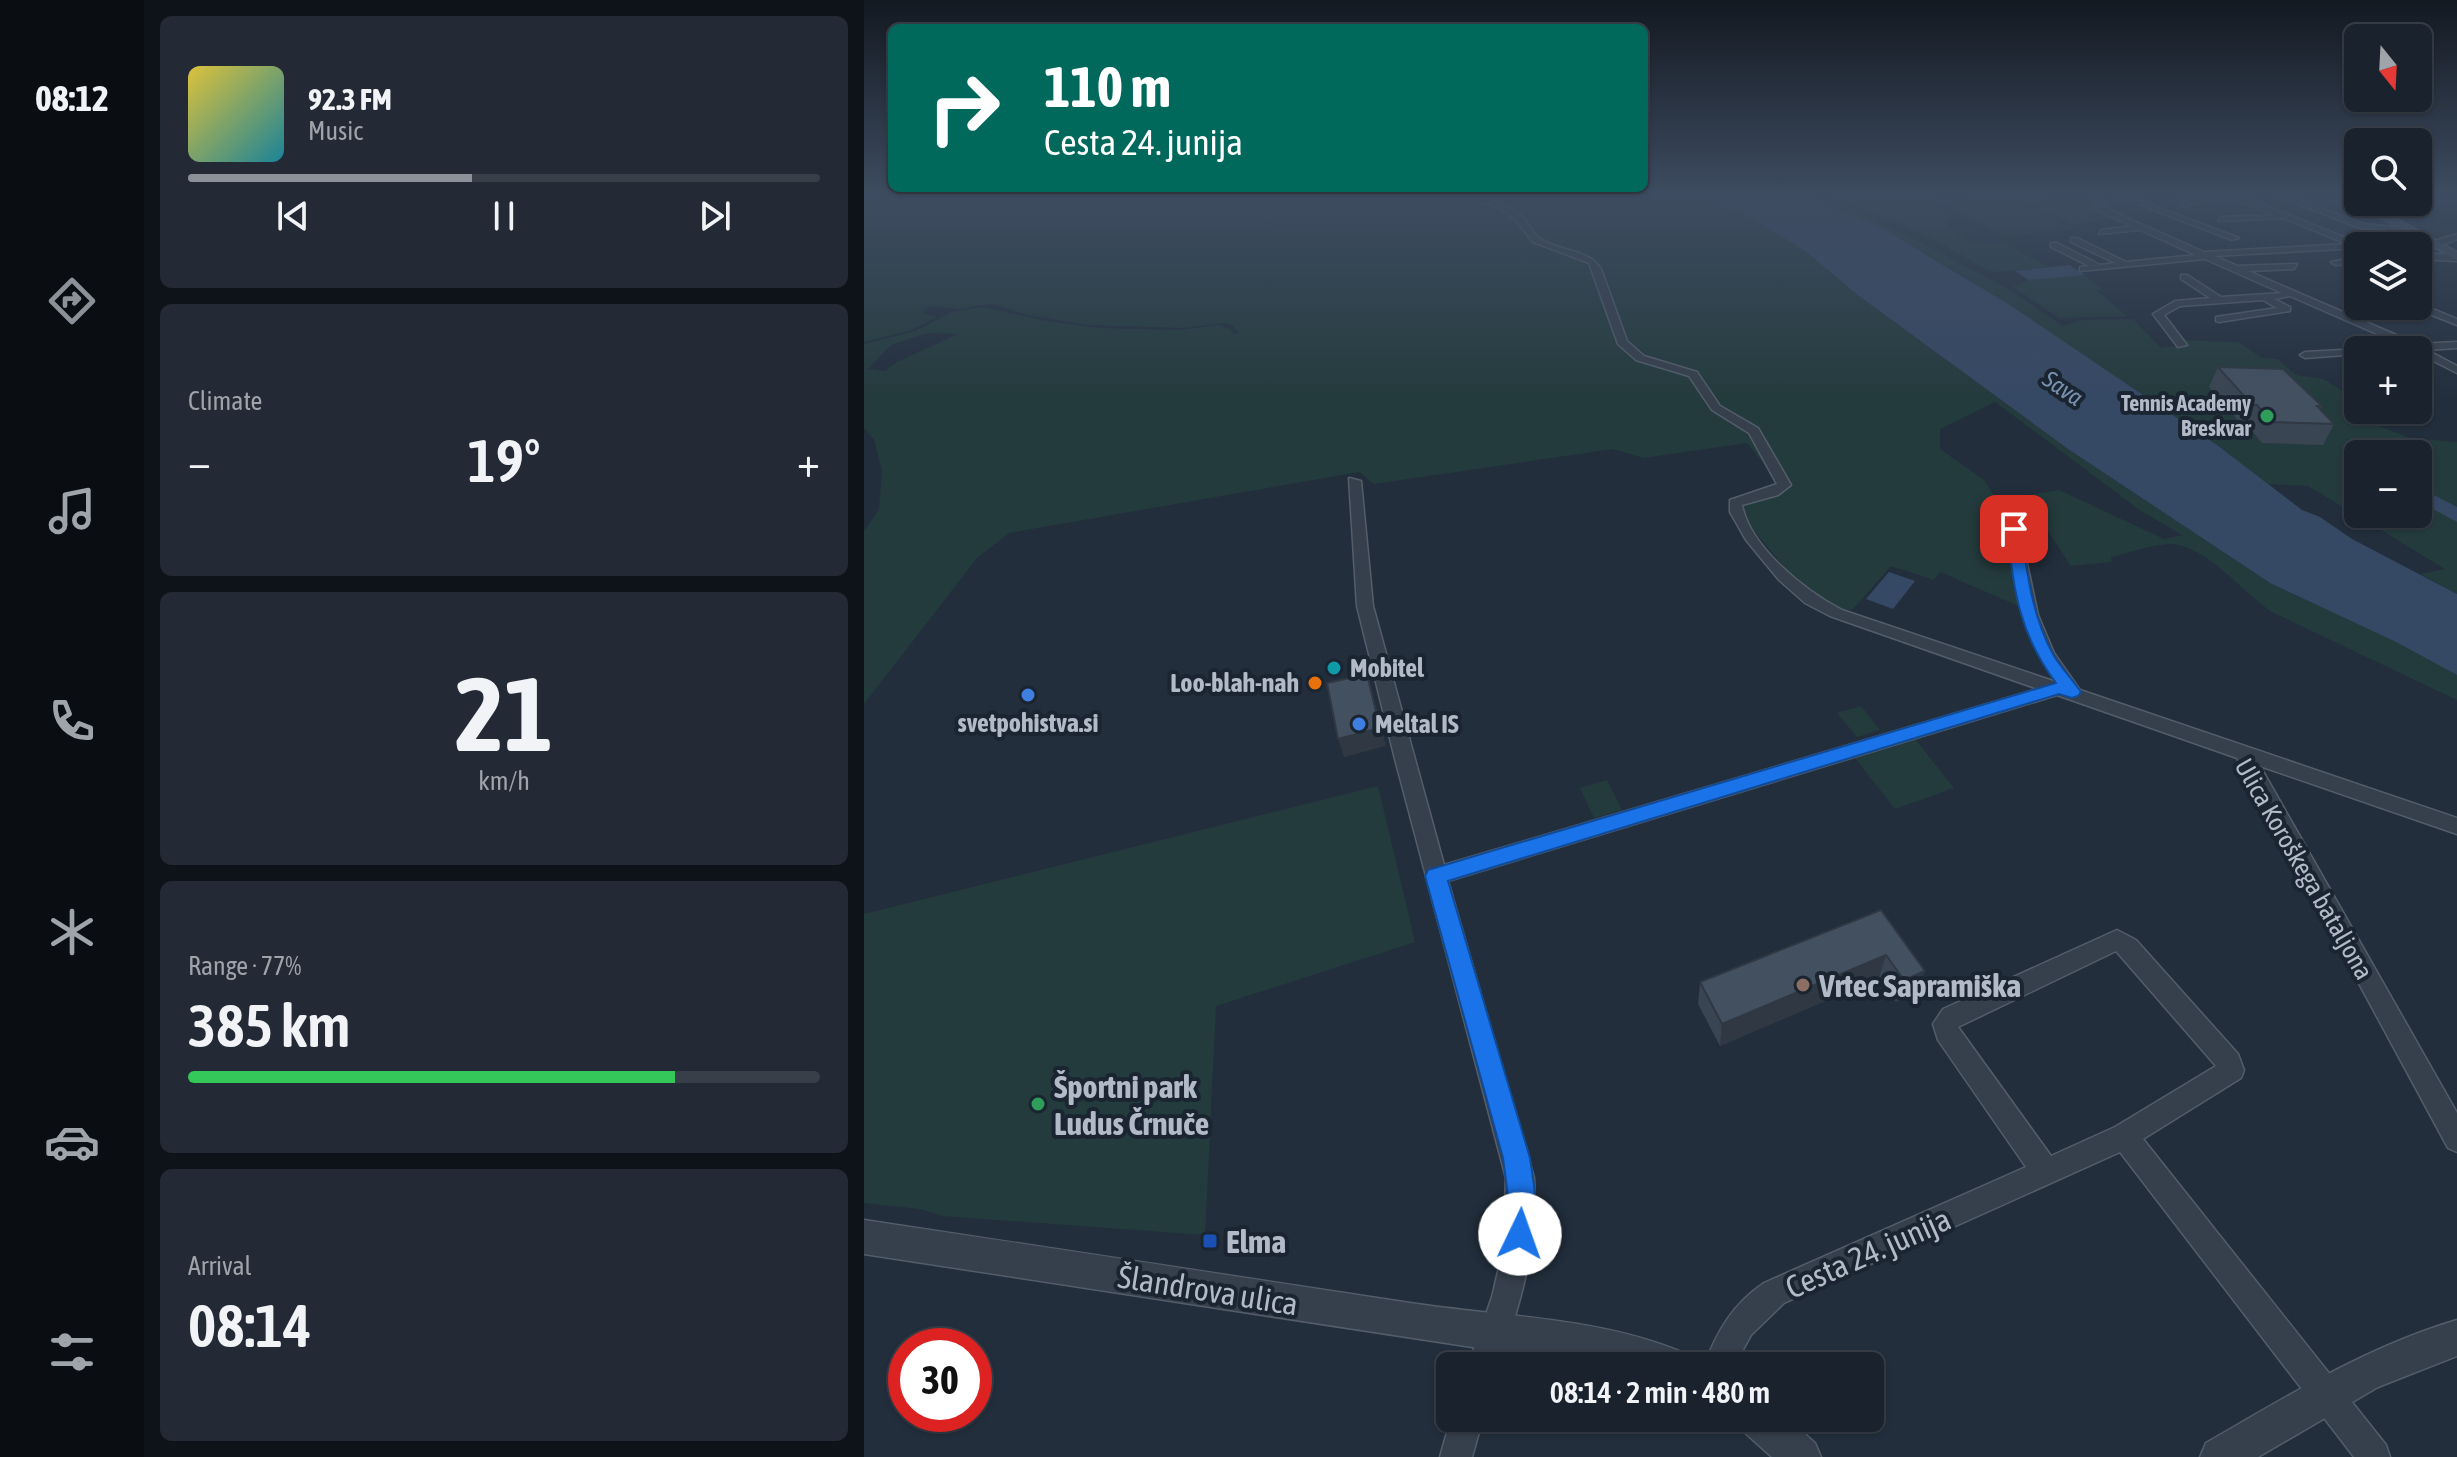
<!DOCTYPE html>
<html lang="en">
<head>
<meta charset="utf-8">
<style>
	body { margin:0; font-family:"Asap Condensed",sans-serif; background:#232a35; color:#f1f3f6; height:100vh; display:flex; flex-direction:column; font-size:30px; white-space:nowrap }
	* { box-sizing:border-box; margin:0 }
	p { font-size:26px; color:#9fa4aa }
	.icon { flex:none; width:44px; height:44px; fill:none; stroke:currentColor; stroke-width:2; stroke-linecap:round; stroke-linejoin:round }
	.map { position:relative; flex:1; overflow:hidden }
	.details { display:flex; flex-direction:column; gap:16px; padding:16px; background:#0e1319; width:720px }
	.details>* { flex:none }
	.banner { position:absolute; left:24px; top:24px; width:760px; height:168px; border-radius:12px; box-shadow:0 2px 6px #0004,0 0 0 2px #383f49; background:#00695c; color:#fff; overflow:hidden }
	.needle { width:52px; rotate:162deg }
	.buttons { position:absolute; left:1480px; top:24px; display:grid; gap:16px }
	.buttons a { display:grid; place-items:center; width:88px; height:88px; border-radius:12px; background:#1a222d; box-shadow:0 2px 6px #0004,0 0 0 2px #383f49; font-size:40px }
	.speed { position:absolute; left:24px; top:1328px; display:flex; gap:16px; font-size:40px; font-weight:700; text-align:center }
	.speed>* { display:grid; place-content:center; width:104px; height:104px; border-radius:50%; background:#1a222d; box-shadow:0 2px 6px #0004,0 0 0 2px #383f49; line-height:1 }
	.speed .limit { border:12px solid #d22; background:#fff; color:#111 }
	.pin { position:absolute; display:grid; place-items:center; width:68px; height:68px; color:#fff; margin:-34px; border-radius:16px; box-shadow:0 4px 12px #0006 }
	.me { position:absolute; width:88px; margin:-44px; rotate:3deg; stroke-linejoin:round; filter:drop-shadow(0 0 6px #0008) }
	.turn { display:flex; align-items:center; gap:28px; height:168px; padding:0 24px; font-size:36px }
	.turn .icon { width:104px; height:104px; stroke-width:2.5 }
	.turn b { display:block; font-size:56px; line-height:68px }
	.big { font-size:60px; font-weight:600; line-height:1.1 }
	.details .tile { flex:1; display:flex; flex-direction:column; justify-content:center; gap:12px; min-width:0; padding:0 28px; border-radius:12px; background:#232a35 }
	.details .dial { align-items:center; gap:0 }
	.dial b { font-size:104px; line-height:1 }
	.song { display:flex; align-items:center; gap:24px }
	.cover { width:96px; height:96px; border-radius:12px; background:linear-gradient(135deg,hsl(50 70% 55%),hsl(190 70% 35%)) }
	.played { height:8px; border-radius:4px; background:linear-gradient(90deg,#8c9099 45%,#383f49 45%) }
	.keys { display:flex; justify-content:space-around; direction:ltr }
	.heat { display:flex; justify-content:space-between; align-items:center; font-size:44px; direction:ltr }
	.charge { height:12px; border-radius:6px; background:linear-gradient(90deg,#34c759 77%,#383f49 0) }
	.trip { position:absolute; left:572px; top:1352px; width:448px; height:80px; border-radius:12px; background:#1a222d; box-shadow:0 2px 6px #0004,0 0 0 2px #383f49; font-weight:600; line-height:80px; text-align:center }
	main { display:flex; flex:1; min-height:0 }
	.menu { display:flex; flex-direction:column; width:144px; justify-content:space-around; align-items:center; background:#0a0e12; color:#9fa4aa }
	.menu .icon { width:56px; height:56px }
	.menu .active { color:#8c9099 }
	.menu b { font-size:36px; color:#f1f3f6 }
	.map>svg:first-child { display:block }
	.green { fill:#243b3d; fill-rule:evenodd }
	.water { fill:#364964 }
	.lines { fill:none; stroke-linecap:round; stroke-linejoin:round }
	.minor-casing { stroke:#545d6a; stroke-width:3 }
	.tertiary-casing { stroke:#545d6a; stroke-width:3 }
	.secondary-casing { stroke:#545d6a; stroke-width:3 }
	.minor { fill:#36404c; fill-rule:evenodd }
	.tertiary { fill:#36404c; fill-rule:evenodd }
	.secondary { fill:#444f5f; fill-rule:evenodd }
	.wall { fill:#3a4553 }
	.shaded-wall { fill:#2f3843 }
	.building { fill:#435060; stroke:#2f3843; stroke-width:2 }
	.route { fill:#1a73e8; stroke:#114b97; stroke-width:2 }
	.leisure-dot { fill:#2e9e5b; stroke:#1b2531; stroke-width:3 }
	.culture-dot { fill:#0f9aa8; stroke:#1b2531; stroke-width:3 }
	.food-dot { fill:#e8710a; stroke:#1b2531; stroke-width:3 }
	.shop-dot { fill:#3f7fe0; stroke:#1b2531; stroke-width:3 }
	.education-dot { fill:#8d6e63; stroke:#1b2531; stroke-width:3 }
	.transit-dot { fill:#1a4fb4; stroke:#1b2531; stroke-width:3 }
	.labels { text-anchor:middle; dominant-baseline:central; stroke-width:8; stroke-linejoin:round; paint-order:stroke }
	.far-poi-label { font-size:22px; font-weight:bold; fill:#b2bac8; stroke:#1b2531; text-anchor:end }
	.far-water-label { font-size:24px; font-style:italic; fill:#7991b1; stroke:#1b2531 }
	.poi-label { font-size:26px; font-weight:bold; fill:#b2bac8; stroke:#1b2531; text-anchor:start }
	.street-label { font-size:26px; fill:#b2bac8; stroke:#1b2531 }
	.near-poi-label { font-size:32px; font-weight:bold; fill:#b2bac8; stroke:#1b2531; text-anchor:start }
	.near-street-label { font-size:32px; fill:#b2bac8; stroke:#1b2531 }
</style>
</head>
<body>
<main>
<nav class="menu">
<b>08:12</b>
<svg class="icon active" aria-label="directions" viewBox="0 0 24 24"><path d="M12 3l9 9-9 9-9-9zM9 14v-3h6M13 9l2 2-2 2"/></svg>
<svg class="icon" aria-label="music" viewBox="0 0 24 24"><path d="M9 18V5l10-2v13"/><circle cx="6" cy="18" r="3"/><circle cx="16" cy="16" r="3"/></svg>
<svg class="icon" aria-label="phone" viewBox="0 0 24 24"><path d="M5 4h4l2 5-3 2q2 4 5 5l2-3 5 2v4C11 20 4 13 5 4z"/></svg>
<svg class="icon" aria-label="climate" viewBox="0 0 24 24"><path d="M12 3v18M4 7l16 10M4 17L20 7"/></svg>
<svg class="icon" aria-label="car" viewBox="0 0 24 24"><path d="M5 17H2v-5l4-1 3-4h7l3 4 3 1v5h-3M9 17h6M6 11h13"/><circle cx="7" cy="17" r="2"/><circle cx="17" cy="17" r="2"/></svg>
<svg class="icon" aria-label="filters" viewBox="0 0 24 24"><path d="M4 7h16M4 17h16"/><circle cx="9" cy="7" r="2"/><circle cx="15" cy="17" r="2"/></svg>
</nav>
<section class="details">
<div class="tile">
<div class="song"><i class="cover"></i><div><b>92.3 FM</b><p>Music</p></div></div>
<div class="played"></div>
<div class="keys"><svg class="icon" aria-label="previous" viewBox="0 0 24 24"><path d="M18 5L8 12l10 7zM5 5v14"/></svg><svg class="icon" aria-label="pause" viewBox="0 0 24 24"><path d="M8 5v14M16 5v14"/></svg><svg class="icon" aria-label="next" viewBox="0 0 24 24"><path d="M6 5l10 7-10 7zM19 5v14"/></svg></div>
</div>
<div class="tile"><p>Climate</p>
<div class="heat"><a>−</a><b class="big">19°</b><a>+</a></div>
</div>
<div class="tile dial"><b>21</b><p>km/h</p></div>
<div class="tile"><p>Range · 77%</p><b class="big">385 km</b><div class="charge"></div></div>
<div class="tile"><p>Arrival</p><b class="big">08:14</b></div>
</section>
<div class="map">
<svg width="1593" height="1457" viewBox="0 0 1593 1457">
	<rect width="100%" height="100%" fill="#222e3c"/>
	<path class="green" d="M0 195H834L885 217 941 251 995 296 1204 449 1406 583 1532 642 1593 675V700L1408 612C1379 593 1345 548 1309 544 1291 543 1265 553 1247 557L1248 562 1207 566 1161 496 1195 490 1300 539 1318 535 1277 511 1131 402 1076 429V449L1120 480 1139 510 1157 607 1076 572 1070 580 1027 566 989 609 976 611 931 580 886 526 867 497 911 489 916 484 883 443 780 458 749 449 510 484 495 472 145 533 113 558 0 704V531L15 509 18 470 10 440 0 428V344L51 331 88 312 118 307 177 320 234 328 317 330 354 325 366 329 369 334 375 333 368 325 360 323 319 328 224 325 165 315 127 304 93 309 68 306 60 308 59 314 73 317 47 330 0 342ZM63 333 94 334 33 362 21 371 4 369 27 345Z
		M940 195 977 206 1054 241 1144 289 1199 326 1219 320 1269 319 1297 348 1312 346 1309 340 1374 342 1398 358 1413 359 1432 375 1459 379 1494 400V409L1479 412 1546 438 1593 442V594L1556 574 1581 569 1444 486 1403 484 1353 445 1101 277 1002 221ZM1494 454H1554V514H1494Z
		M967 195H1083L1064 203 1086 216 1084 226 1106 243 1140 244 1185 267 1132 272 1123 270 1069 239Z
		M1147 195H1181L1174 197 1209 208 1229 205 1250 218 1239 219 1221 212 1235 221 1210 225Z
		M1141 196 1211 229 1141 237 1075 202Z
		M1221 275 1238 289 1232 290 1263 316 1195 318 1149 287 1165 280Z
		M997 706 1016 730 993 737 973 713Z
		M1051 739 1090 788 1031 809 991 758Z
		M743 780 758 810 730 818 716 788Z
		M514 786 551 942 352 1006 341 1235 79 1216 56 1209 0 1203V914Z"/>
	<path class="water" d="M834 195H940L1019 229 1146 305 1353 445 1438 510 1456 517 1488 539 1593 594V675L1532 642 1406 583 1204 449 995 296 941 251 885 217Z
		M1205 265 1221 275 1165 280 1151 271Z
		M1554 487 1593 507V522L1554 501Z
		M1025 572 1051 581 1029 609 1002 599Z"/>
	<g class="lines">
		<g class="minor-casing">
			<path id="minor" d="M595 195C617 195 644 201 659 218 665 224 669 234 675 238 695 252 724 248 737 269L763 341 780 356 833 372 856 406 894 428 927 485 914 495 878 505C886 547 941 591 978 610L1192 682C1159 636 1149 584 1143 529L1145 526H1155L1174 615 1190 653 1216 690 1593 818V834L1396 766 1593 1113V1152L1584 1148 1373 758 1193 695 584 881 670 1178C674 1244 657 1304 634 1366H604L628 1297 639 1250 642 1178 531 759 493 606 485 478 497 481 509 606 580 865 1174 689 966 616 941 603 915 580 882 540 866 512V500L913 484 885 433 848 410 825 376 772 360 754 344 725 263 669 242 652 220 636 208Z
				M1224 195H1231L1240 206 1261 217 1340 252 1483 244 1419 218 1354 221 1357 217 1410 215 1371 199 1326 204 1323 207 1316 205V201L1374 195 1495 243 1498 246 1494 248 1350 256 1373 266 1433 264 1430 269 1384 271 1553 344 1593 342V348L1563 350 1593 366V373L1554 353V350H1507L1512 347 1538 345 1426 296 1410 299 1426 307V311L1355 322 1352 321V317L1413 308 1399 300 1316 306 1300 315 1323 345 1314 347 1289 314 1311 301 1346 298 1317 279V275H1323L1357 297 1418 293 1341 259 1216 271V267L1225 266 1187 247V243H1193L1236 265 1251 263 1207 242V238H1213L1262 262 1332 255 1276 230 1235 234 1238 230 1268 226 1234 210Z
				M1251 195H1261L1375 238 1368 240Z
				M1411 195H1421L1500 224 1546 229 1542 231 1496 228Z
				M1593 234V239C1584 243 1572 249 1564 243Z
				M1554 253 1593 255V261L1554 259Z
				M1494 257V263L1471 265 1467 262Z
				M1554 303 1593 319V325L1550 308 1548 306H1554Z
				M1498 349 1494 350V354L1441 358 1436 355 1441 352Z
				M1253 930 1272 940 1374 1054 1380 1070 1377 1078 1279 1139 1522 1445 1526 1457H1490L1256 1152 920 1303 887 1335 870 1366H840C853 1331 869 1304 900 1283L1162 1167 1074 1040 1069 1024 1079 1009ZM1252 951 1352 1066 1251 1127 1187 1156 1094 1027Z
				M587 1418H619L608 1457H576Z"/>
		</g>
		<g class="tertiary-casing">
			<path id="tertiary" d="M0 1220C182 1247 364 1275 546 1303 637 1317 735 1317 820 1353L826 1366H732L0 1254Z
				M1593 1320V1356L1514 1387 1394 1457H1336L1342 1443C1424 1396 1502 1347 1593 1320Z
				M875 1418H923L951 1443 957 1457H908L880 1432Z"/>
		</g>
		<g class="secondary-casing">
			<path id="secondary" d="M1476 195H1489L1494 202H1501L1593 252V260Z"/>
		</g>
		<use href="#minor" class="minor"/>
		<use href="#tertiary" class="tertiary"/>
		<use href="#secondary" class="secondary"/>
	</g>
	<path class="wall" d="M1354 367 1458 406 1456 410 1470 424 1459 445 1398 443 1383 425H1378L1345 387Z
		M1017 910 1053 993 1032 1002 1015 978 856 1046 834 1004 836 982Z"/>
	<path class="shaded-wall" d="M508 692 522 746 480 757 474 739Z
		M1022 955 1015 978 856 1046 858 1024Z
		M1061 971 1053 993 1032 1002 1040 980Z"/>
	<path class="building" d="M1354 367 1419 369 1458 406H1453L1470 424 1408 422 1393 405H1388Z
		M503 674 516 728 474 739 463 683Z
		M1017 910 1061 971 1040 980 1022 955 858 1024 836 982Z"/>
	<linearGradient id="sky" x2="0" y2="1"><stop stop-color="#131921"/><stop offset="0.49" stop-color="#3e4c61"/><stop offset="1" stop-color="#3e4c61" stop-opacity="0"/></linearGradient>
	<rect width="1593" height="399" fill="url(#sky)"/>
	<path class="route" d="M1150 525 1157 529C1163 573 1168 617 1190 656 1198 669 1209 680 1217 692L1214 696 1208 698 1195 694 584 881 666 1158C670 1186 677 1217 666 1244L656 1248 646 1244 641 1234 644 1196 639 1158 561 876 564 870 1192 683C1155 634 1149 588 1143 529Z"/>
	<g class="leisure-dot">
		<circle cx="1403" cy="416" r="8"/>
		<circle cx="174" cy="1104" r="8"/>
	</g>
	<circle class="culture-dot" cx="470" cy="668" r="8"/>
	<circle class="food-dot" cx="451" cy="683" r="8"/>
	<g class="shop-dot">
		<circle cx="164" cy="695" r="8"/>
		<circle cx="495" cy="724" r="8"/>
	</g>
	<circle class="education-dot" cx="939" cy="985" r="8"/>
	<rect class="transit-dot" x="338" y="1233" width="16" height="16" rx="4"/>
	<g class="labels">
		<g class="far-poi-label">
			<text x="1387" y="403">Tennis Academy<tspan x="1387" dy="25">Breskvar</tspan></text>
		</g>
		<g class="far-water-label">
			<text transform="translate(1199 388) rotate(34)">Sava</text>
		</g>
		<g class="poi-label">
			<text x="486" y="668">Mobitel</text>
			<text x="435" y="683" text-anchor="end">Loo-blah-nah</text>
			<text x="164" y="723" text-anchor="middle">svetpohistva.si</text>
			<text x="511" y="724">Meltal IS</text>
		</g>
		<g class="street-label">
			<text transform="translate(1440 869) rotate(60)">Ulica Koroškega bataljona</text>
		</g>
		<g class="near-poi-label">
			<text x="955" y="985">Vrtec Sapramiška</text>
			<text x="190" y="1086">Športni park<tspan x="190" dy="37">Ludus Črnuče</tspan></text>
			<text x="362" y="1241">Elma</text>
		</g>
		<g class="near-street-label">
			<text transform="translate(1004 1253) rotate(-24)">Cesta 24. junija</text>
			<text transform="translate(344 1290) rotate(9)">Šlandrova ulica</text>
		</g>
	</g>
</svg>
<div class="buttons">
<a><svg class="needle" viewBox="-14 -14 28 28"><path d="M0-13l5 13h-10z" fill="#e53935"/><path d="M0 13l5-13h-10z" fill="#9fa4aa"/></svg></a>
<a><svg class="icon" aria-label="search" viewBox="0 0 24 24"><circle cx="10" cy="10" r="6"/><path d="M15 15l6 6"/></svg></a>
<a><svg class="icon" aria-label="layers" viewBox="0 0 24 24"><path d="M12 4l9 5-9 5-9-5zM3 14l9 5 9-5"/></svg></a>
<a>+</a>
<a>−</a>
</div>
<div class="speed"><div class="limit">30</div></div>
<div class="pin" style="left:1150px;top:529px;background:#d93025"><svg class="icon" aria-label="arrive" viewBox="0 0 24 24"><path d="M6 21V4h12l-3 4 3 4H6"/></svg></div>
<svg class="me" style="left:656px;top:1234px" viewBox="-20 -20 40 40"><circle r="19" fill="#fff"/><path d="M0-13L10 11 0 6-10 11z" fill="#1a73e8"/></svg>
<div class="trip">08:14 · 2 min · 480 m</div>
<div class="banner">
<div class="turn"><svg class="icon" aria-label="right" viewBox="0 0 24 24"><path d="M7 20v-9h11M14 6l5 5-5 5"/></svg><div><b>110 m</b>Cesta 24. junija</div></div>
</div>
</div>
</main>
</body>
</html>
